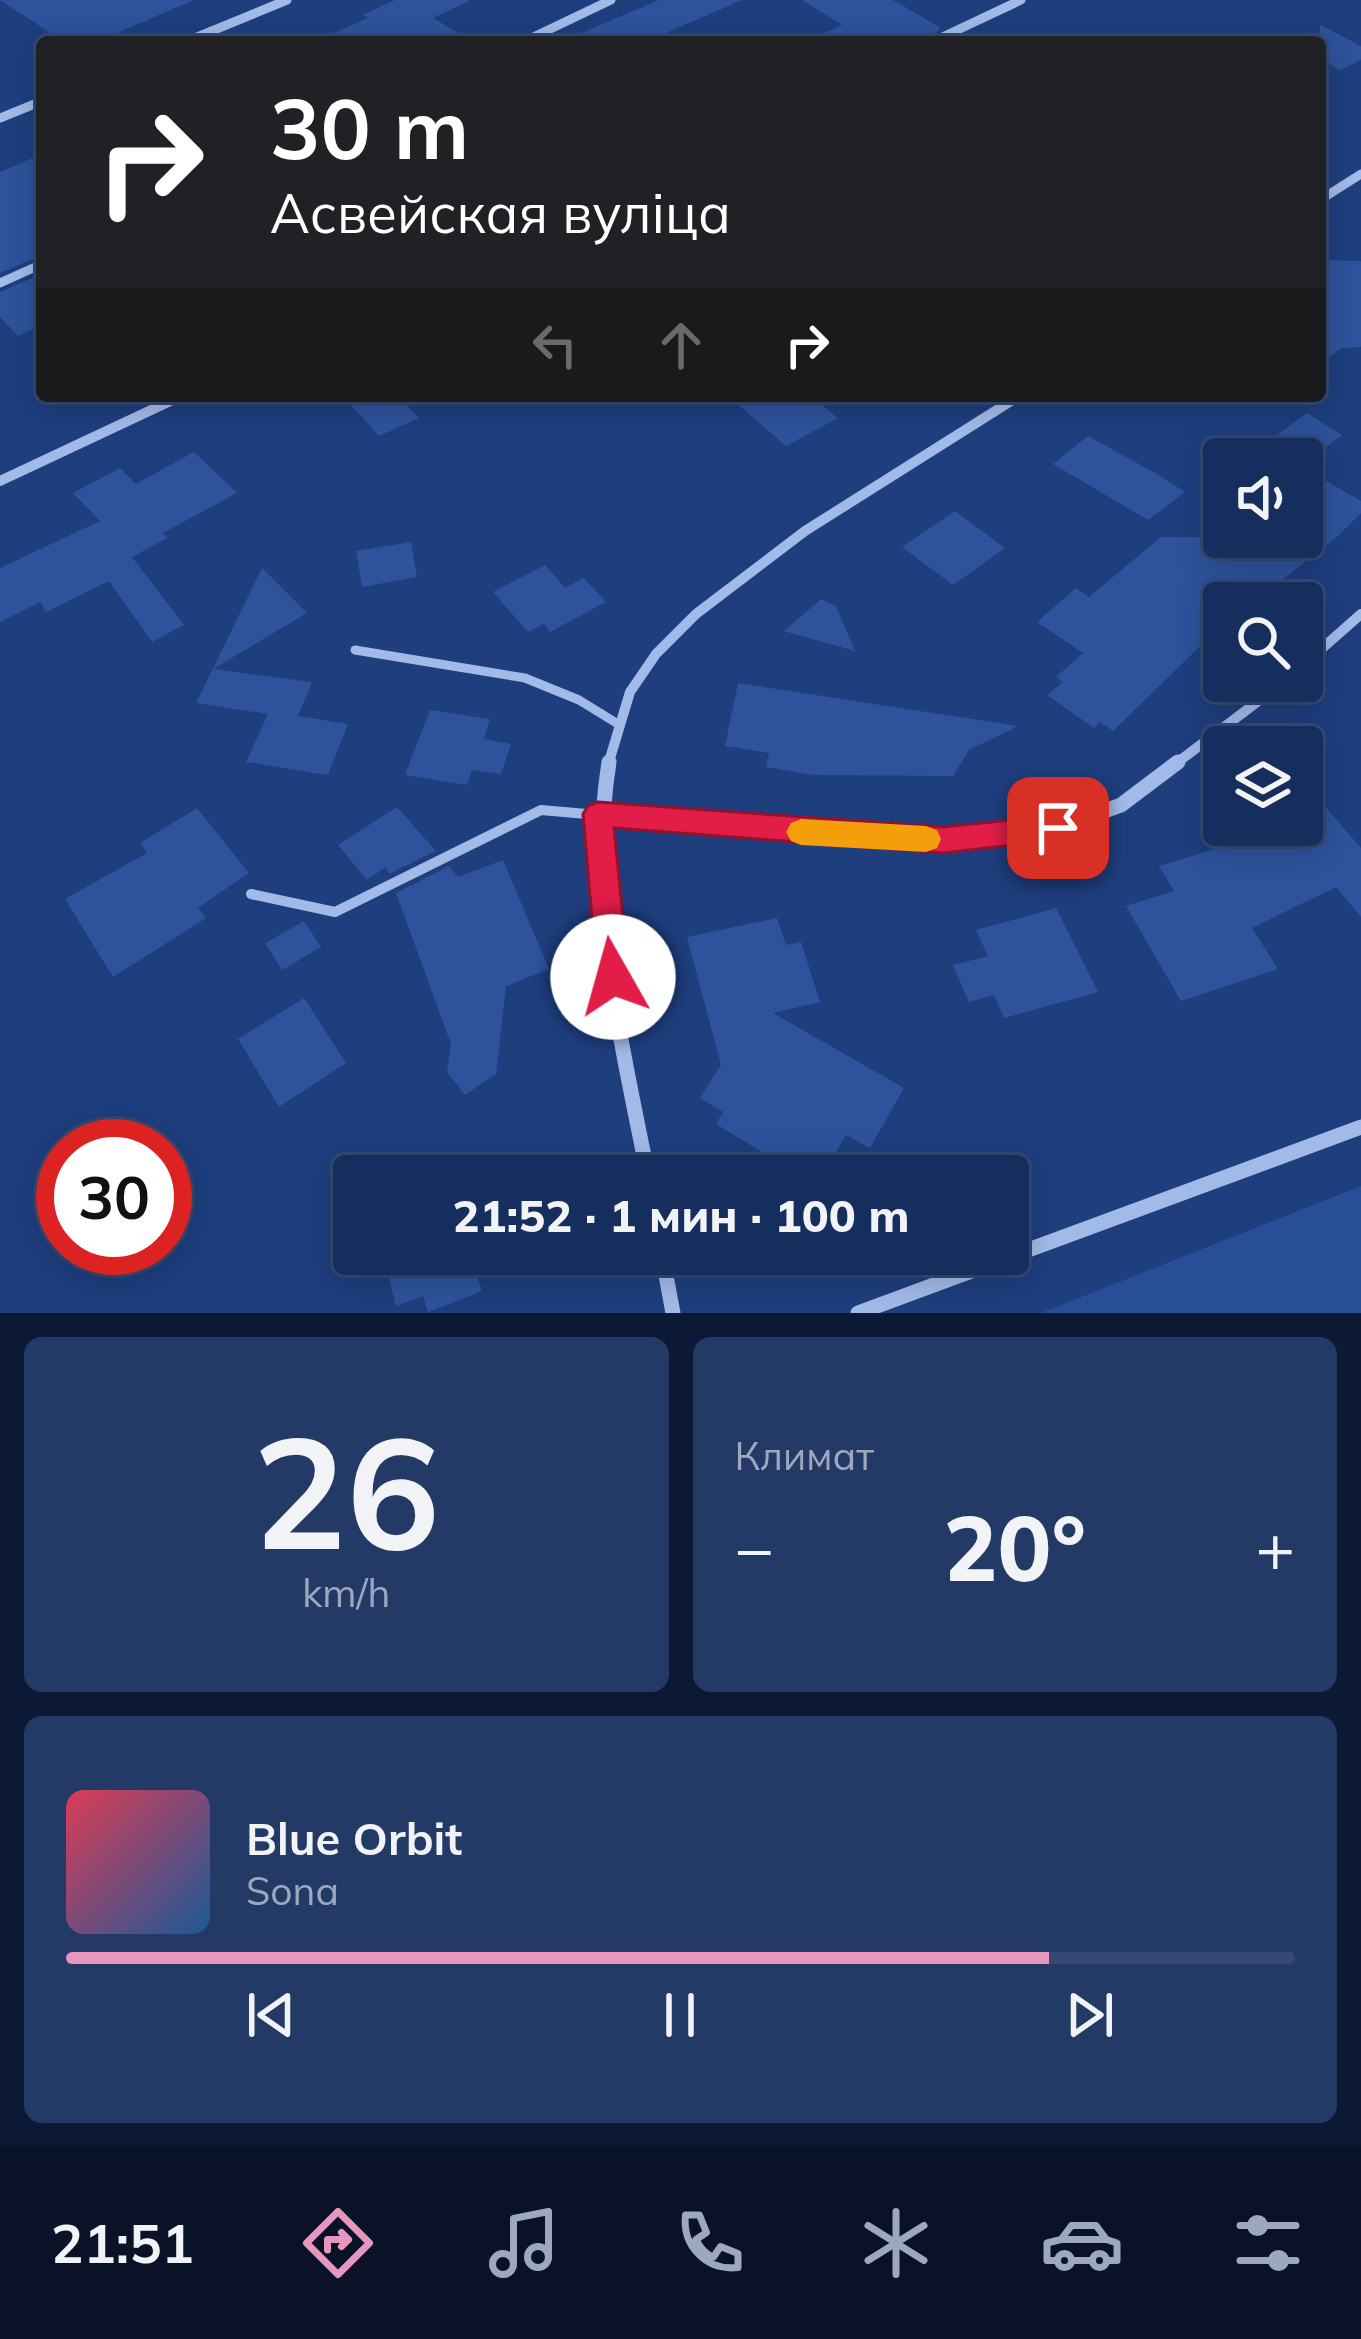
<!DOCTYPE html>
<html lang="ru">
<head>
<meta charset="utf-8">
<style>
	body { margin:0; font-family:Mulish,sans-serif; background:#233a67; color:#f1f3f6; height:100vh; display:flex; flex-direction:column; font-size:45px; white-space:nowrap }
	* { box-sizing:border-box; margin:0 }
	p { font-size:39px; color:#9ea8bc }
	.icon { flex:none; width:66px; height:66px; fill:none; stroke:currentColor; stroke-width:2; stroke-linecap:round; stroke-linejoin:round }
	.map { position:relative; height:1313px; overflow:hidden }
	.panel { display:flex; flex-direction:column; gap:24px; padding:24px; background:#0c1934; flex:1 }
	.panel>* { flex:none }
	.top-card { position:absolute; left:36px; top:36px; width:1290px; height:366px; border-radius:12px; box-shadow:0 6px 30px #0003,0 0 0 3px #354a73; background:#202124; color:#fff; overflow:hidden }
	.buttons { position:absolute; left:1203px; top:438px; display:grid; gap:24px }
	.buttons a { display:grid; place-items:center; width:120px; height:120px; border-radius:12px; background:#162e5e; box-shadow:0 6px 30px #0003,0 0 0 3px #354a73; font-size:60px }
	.speed { position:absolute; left:36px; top:1119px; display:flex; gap:24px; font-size:60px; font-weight:700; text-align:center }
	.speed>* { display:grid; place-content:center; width:156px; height:156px; border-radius:50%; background:#162e5e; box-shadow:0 6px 30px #0003,0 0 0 3px #354a73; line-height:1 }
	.speed .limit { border:18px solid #d22; background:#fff; color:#111 }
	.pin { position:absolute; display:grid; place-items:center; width:102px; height:102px; color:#fff; margin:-51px; border-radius:24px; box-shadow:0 6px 18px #0006 }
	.me { position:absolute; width:132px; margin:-66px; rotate:353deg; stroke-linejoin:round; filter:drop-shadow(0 0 9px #0008) }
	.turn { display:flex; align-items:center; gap:42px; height:252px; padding:0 36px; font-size:54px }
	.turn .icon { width:156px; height:156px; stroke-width:2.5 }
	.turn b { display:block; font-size:84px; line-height:102px }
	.lanes { display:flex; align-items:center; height:114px; padding:0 36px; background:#0003; justify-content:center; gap:60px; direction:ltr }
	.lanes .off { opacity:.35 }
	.big { font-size:90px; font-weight:800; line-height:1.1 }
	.panel .card { flex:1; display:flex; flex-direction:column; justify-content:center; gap:18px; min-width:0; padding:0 42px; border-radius:18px; background:#233a67 }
	.panel .dial { align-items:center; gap:0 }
	.dial b { font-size:156px; line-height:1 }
	.song { display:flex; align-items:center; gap:36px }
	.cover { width:144px; height:144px; border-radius:18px; background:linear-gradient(135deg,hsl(350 70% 55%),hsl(210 70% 35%)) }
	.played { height:12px; border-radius:6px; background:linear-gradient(90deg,#e797bd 80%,#354a73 80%) }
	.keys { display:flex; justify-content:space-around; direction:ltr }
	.heat { display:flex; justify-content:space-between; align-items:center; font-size:66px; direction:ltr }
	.panel .tiles { flex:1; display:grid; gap:24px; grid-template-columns:1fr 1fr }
	.card:last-child { grid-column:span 2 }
	.trip { position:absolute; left:333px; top:1155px; width:696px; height:120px; border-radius:12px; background:#162e5e; box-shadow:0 6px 30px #0003,0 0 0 3px #354a73; font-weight:800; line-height:120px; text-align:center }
	.dock { display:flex; height:192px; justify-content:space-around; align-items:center; background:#091226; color:#9ea8bc }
	.dock .icon { width:84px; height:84px }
	.dock .current { color:#e797bd }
	.dock b { font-size:54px; color:#f1f3f6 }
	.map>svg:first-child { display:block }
	.green { fill:#284e97 }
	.building { fill:#2e539c }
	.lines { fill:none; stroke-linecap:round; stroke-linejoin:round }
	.lane-far1 { stroke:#a2bae8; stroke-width:9 }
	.lane { stroke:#a2bae8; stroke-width:10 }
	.street-far2 { stroke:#a2bae8; stroke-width:9 }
	.street-far1 { stroke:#a2bae8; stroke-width:10 }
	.street { stroke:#a2bae8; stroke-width:15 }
	.route { fill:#e11d48; stroke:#92132f; stroke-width:3 }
	.slow { fill:#f59e0b }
</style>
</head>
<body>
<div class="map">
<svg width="1361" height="1313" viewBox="0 0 1361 1313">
	<rect width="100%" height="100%" fill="#1e3e7e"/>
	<path class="green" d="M1361 1186V1313H1041Z"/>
	<path class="building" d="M0 0H194L96 42H64Z
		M395 0H471L433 18 474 42H313L368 18 363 15Z
		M659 0H742L645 42H560Z
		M802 0H893L941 28 923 42H805L842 25Z
		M1320 25 1361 46V60L1340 70 1320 59Z
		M42 154V255L0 273V172Z
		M1320 260 1361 261V347L1341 348 1320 364Z
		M42 274V325L18 336 0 317V292Z
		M343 396H399L419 418 379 436Z
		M728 396H811L838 418 786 446Z
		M1307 413 1342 435 1310 459H1244Z
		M1088 436 1157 474 1185 492 1148 520 1053 464Z
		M194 452 237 493 163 533 167 538 132 557 184 625 152 642 109 581 46 612 40 602 0 622V568L100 521 73 493 120 468 136 484Z
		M1302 467 1361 501V513L1337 537 1252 603H1224V623L1113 731 1100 722 1094 728 1047 695 1063 682 1056 677 1083 653 1037 622 1076 588 1089 597 1161 537H1302Z
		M955 511 1005 548 953 585 902 547Z
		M411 542 417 577 362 587 356 551Z
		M545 565 565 588 584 578 606 602 550 632 544 624 528 632 493 592Z
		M262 568 307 613 213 669 312 682 298 716 348 724 328 775 246 762 268 714 196 703Z
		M821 599 836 606 855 651 784 631Z
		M738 683 1018 726 969 750 953 776 814 775 766 767 769 753 725 746Z
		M430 710 490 719 484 739 511 744 501 774 472 770 467 785 405 775Z
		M1302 780 1361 848V917L1336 887 1252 928 1278 969 1181 1001 1126 906 1174 891 1159 866 1248 839 1236 825H1302Z
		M397 807 436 851 389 874 386 867 367 880 338 845Z
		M197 808 249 873 198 908 206 918 113 977 65 899 147 853 140 843Z
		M503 860 549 969 506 986 496 1074 465 1095 447 1072 451 1044 396 893 449 866 458 877Z
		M1056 908 1098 992 1004 1018 994 995 969 1002 953 965 988 956 976 930Z
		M777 918 786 945 801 942 820 1002 773 1013 904 1088 870 1148 846 1135 822 1176H801L716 1124 723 1112 700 1098 721 1065 687 937Z
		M304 921 321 947 282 970 265 943Z
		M304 998 346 1063 279 1107 238 1039Z
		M383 1254H470L482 1291 428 1312 423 1296 396 1306Z"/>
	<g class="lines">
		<path class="lane-far1" d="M355 650 525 678 579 700 618 724"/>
		<path class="lane" d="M251 894 335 912 541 810 598 815"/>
		<path class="street-far2" d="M185 42 287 0
			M523 42 611 0
			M932 42 1021 0
			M0 118 42 101
			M1320 200 1361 174
			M0 283 42 264"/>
		<path class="street-far1" d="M0 481 181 396
			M1302 666 1361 614
			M608 765 630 692 656 654 696 614 805 531 1019 396
			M1174 765 1285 681"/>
		<path class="street" d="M609 762C587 901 621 1040 648 1176
			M598 815 943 840 1058 828 1121 805 1178 762
			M662 1254 673 1313
			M858 1313 1361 1127"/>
	</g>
	<path class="route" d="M598 802 943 827 1058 815 1069 819 1073 828 1069 837 1058 840 943 853 614 828 629 977 625 987 613 992 602 987 597 977 583 814 588 806Z"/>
	<path class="slow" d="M801 819 926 826 937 830 941 839 937 848 926 852 801 845 791 841 786 832 791 823Z"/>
</svg>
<div class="buttons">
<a><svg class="icon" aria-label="sound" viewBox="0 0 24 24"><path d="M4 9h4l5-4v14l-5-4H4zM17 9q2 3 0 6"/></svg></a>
<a><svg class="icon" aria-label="search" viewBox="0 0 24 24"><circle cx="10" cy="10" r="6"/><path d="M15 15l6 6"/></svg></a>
<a><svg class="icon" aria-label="layers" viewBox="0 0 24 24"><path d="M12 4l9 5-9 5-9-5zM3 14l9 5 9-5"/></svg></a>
</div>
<div class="speed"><div class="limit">30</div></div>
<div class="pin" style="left:1058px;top:828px;background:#d93025"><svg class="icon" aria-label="arrive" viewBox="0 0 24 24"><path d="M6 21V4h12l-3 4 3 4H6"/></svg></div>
<svg class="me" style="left:613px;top:977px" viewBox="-20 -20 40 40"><circle r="19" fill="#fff"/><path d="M0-13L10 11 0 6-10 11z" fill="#e11d48"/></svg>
<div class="trip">21:52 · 1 мин · 100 m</div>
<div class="top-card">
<div class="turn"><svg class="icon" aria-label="right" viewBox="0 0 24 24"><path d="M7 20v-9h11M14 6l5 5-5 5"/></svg><div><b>30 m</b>Асвейская вуліца</div></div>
<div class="lanes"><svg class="icon off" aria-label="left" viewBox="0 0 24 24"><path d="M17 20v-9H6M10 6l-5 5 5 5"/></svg><svg class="icon off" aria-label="ahead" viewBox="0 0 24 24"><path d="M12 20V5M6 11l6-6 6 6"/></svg><svg class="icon" aria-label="right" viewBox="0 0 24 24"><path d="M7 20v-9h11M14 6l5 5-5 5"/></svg></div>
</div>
</div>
<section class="panel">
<div class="tiles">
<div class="card dial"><b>26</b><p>km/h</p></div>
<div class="card"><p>Климат</p>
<div class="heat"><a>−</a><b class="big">20°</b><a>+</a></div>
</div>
<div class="card">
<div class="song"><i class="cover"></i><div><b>Blue Orbit</b><p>Sona</p></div></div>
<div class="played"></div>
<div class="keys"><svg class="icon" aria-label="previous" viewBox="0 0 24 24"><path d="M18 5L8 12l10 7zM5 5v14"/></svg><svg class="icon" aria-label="pause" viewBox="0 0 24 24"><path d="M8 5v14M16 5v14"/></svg><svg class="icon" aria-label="next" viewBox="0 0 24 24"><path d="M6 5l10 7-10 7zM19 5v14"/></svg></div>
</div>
</div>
</section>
<nav class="dock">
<b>21:51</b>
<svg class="icon current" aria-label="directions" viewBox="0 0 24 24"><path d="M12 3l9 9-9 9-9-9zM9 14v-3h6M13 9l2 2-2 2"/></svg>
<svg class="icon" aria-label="music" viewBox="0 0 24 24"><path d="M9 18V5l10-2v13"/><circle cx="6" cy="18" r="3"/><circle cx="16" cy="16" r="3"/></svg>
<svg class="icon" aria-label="phone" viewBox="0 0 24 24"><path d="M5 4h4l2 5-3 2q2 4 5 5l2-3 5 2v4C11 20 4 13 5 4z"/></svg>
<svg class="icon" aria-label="climate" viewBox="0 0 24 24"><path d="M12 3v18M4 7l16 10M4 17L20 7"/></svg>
<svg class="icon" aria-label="car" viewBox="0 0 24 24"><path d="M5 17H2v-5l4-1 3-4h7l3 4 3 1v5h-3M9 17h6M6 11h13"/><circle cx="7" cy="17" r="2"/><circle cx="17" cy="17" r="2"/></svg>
<svg class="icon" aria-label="filters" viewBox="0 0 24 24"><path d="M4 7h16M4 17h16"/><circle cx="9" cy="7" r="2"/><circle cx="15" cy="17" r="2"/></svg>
</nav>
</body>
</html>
